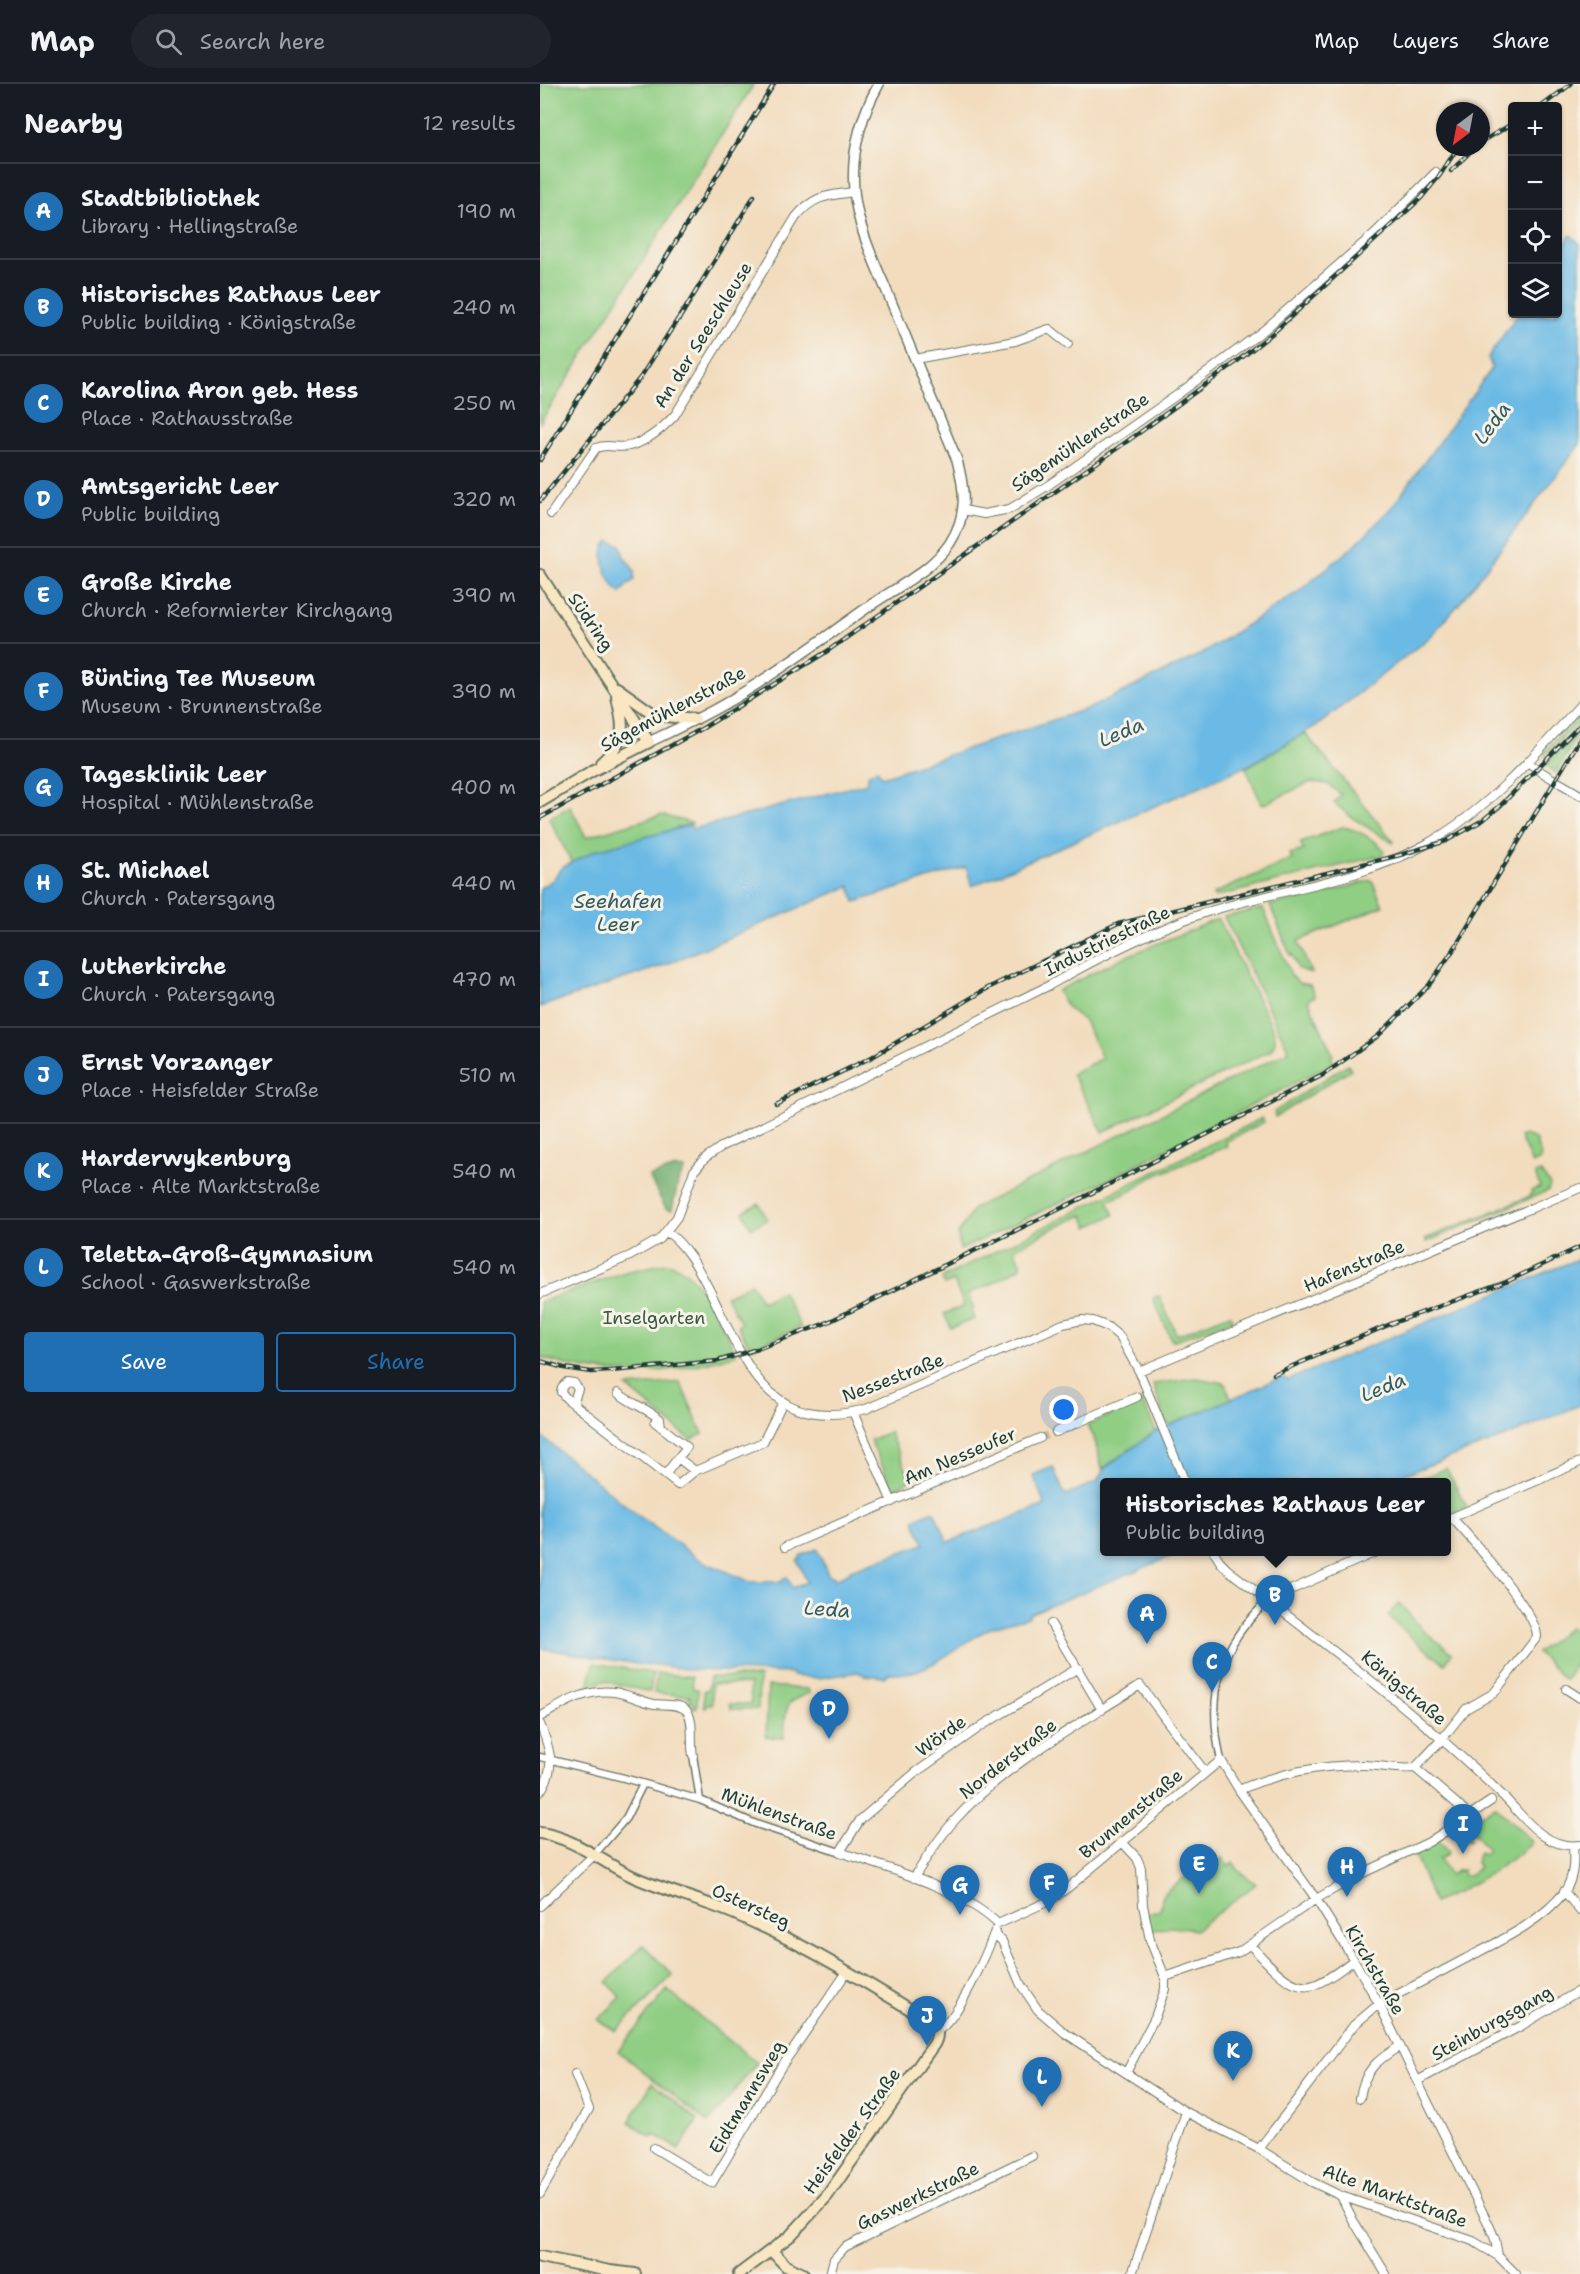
<!DOCTYPE html>
<meta charset="utf-8">
<style>
:root{--surface:#171b24;--page:#20242c;--text:#f1f3f6;--muted:#9ea1a6;--line:#363941;--accent:#1f6fb2}
body{margin:0;font-family:"Shantell Sans",sans-serif;background:var(--page);color:var(--text)}
.controls{position:absolute;right:18px;top:18px;display:grid;overflow:hidden;border-radius:6px;box-shadow:0 2px 4px #0004}
.controls button{width:54px;height:54px;display:grid;place-items:center;padding:0;border:0;border-bottom:2px solid var(--line);background:var(--surface);color:var(--text);font:30px sans-serif}
.compass{position:absolute;left:896px;top:18px;width:54px;height:54px;border-radius:50%;background:var(--surface);box-shadow:0 2px 4px #0004;rotate:212deg}
.you{position:absolute;left:524px;top:1326px;width:21px;height:21px;margin:-15px;border:4px solid #fff;border-radius:50%;background:#1a73e8;box-shadow:0 0 0 9px #1a73e833}
.badge{display:grid;place-items:center;width:39px;height:39px;border-radius:50%;background:var(--accent);color:#fff;font-size:20px;font-weight:700}
.pin{position:absolute;translate:-50% -50px;filter:drop-shadow(0 2px 3px #0008)}
.pin::after{content:'';position:absolute;top:32px;width:21px;height:18px;background:inherit;clip-path:polygon(0 0,100% 0,50% 100%)}
.popup{position:absolute;left:560px;top:1394px;width:351px;height:78px;box-sizing:border-box;display:grid;place-content:center;border-radius:6px;background:var(--surface);filter:drop-shadow(0 2px 4px #0005);font-size:20px;white-space:nowrap;color:var(--muted)}
.popup b{font-size:22px;color:var(--text)}
.popup::after{content:'';position:absolute;left:50%;top:100%;margin-left:-12px;border:12px solid transparent;border-top-color:var(--surface)}
.list{margin:0;padding:0;list-style:none}
h2{display:flex;justify-content:space-between;align-items:center;height:78px;margin:0;padding:0 24px;font-size:26px}
h2 small{font-size:20px;font-weight:400;color:var(--muted)}
.list li{display:grid;grid-template-columns:39px 1fr auto;gap:18px;align-items:center;box-sizing:border-box;height:96px;padding:0 24px;border-top:2px solid var(--line)}
.list b{display:block;font-size:22px;white-space:nowrap}
.list p{margin:0;font-size:20px;white-space:nowrap;color:var(--muted)}
.list em{font-size:20px;font-style:normal;color:var(--muted)}
.actions{display:flex;gap:12px;padding:18px 24px}
.actions a{flex:1;padding:14px 0;border:2px solid var(--accent);border-radius:6px;text-align:center;font-size:21px;color:var(--accent)}
.actions .main{background:var(--accent);color:#fff}
.icon{flex:none;width:33px;height:33px;fill:none;stroke:currentColor;stroke-width:2;stroke-linecap:round;stroke-linejoin:round}
.map{position:relative;flex:none;width:1040px;height:2190px;overflow:hidden}
header{display:flex;align-items:center;gap:36px;box-sizing:border-box;height:84px;padding:0 30px;background:var(--surface);border-bottom:2px solid var(--line)}
header strong{font-size:28px}
nav{display:flex;gap:33px;margin-inline-start:auto;font-size:21px}
.search{width:420px;height:54px;background:var(--page);display:flex;align-items:center;gap:15px;box-sizing:border-box;padding:0 21px;border-radius:33px;color:var(--muted);font-size:22px}
main{display:flex}
aside{flex:1;background:var(--surface)}
.map>svg:first-child{display:block}
.green{fill:#90ce84;stroke:#58865c;stroke-width:1.5;fill-rule:evenodd}
.forest{fill:#74b172;stroke:#4a7753;stroke-width:1.5}
.water{fill:#6abae5;stroke:#447c8c;stroke-width:1.5}
.lines{fill:none;stroke-linecap:round;stroke-linejoin:round}
.minor-tunnel{stroke:#c8bca2;stroke-width:8;stroke-dasharray:8 4;stroke-linecap:butt}
.pedestrian-casing{stroke:#697564;stroke-width:9}
.minor-casing{stroke:#697564;stroke-width:10}
.tertiary-casing{stroke:#697564;stroke-width:12}
.secondary-casing{stroke:#697564;stroke-width:14}
.pedestrian{stroke:#fff;stroke-width:6}
.minor{stroke:#fff;stroke-width:8}
.tertiary{stroke:#fff;stroke-width:9}
.secondary{stroke:#f9e7c3;stroke-width:10}
.rail-casing{stroke:#1f3d34;stroke-width:4.5}
.rail{stroke:#f7f3e8;stroke-width:2;stroke-dasharray:7;stroke-linecap:butt}
.labels{text-anchor:middle;dominant-baseline:central;stroke-width:6;stroke-linejoin:round;paint-order:stroke}
.street-label{font-size:18px;fill:#1f3d34;stroke:#f7f3e8}
.park-label{font-size:18px;fill:#365a44;stroke:#f7f3e8}
.water-label{font-size:20px;font-style:italic;fill:#325c60;stroke:#f7f3e8}
</style>
<header>
<strong>Map</strong>
<div class="search"><svg class="icon" aria-label="search" viewBox="0 0 24 24"><circle cx="10" cy="10" r="6"/><path d="M15 15l6 6"/></svg>Search here</div>
<nav><a>Map</a><a>Layers</a><a>Share</a></nav>
</header>
<main>
<aside>
<h2>Nearby<small>12 results</small></h2>
<ul class="list">
<li><span class="badge">A</span><div><b>Stadtbibliothek</b><p>Library · Hellingstraße</p></div><em>190 m</em></li>
<li><span class="badge">B</span><div><b>Historisches Rathaus Leer</b><p>Public building · Königstraße</p></div><em>240 m</em></li>
<li><span class="badge">C</span><div><b>Karolina Aron geb. Hess</b><p>Place · Rathausstraße</p></div><em>250 m</em></li>
<li><span class="badge">D</span><div><b>Amtsgericht Leer</b><p>Public building</p></div><em>320 m</em></li>
<li><span class="badge">E</span><div><b>Große Kirche</b><p>Church · Reformierter Kirchgang</p></div><em>390 m</em></li>
<li><span class="badge">F</span><div><b>Bünting Tee Museum</b><p>Museum · Brunnenstraße</p></div><em>390 m</em></li>
<li><span class="badge">G</span><div><b>Tagesklinik Leer</b><p>Hospital · Mühlenstraße</p></div><em>400 m</em></li>
<li><span class="badge">H</span><div><b>St. Michael</b><p>Church · Patersgang</p></div><em>440 m</em></li>
<li><span class="badge">I</span><div><b>Lutherkirche</b><p>Church · Patersgang</p></div><em>470 m</em></li>
<li><span class="badge">J</span><div><b>Ernst Vorzanger</b><p>Place · Heisfelder Straße</p></div><em>510 m</em></li>
<li><span class="badge">K</span><div><b>Harderwykenburg</b><p>Place · Alte Marktstraße</p></div><em>540 m</em></li>
<li><span class="badge">L</span><div><b>Teletta-Groß-Gymnasium</b><p>School · Gaswerkstraße</p></div><em>540 m</em></li>
</ul>
<div class="actions"><a class="main">Save</a><a>Share</a></div>
</aside>
<div class="map">
<svg width="1040" height="2190" viewBox="0 0 1040 2190">
<rect width="100%" height="100%" fill="#f7f3e8"/>
<filter id="ink" filterUnits="userSpaceOnUse"><feTurbulence type="fractalNoise" baseFrequency=".0167" numOctaves="2"/><feDisplacementMap in="SourceGraphic" scale="12" xChannelSelector="R" yChannelSelector="G"/><feConvolveMatrix kernelMatrix="1 2 1 2 8 2 1 2 1" color-interpolation-filters="sRGB"/></filter>
<filter id="wash" filterUnits="userSpaceOnUse"><feTurbulence type="fractalNoise" baseFrequency=".008" numOctaves="4" result="noise"/><feDisplacementMap in="SourceGraphic" scale="24" xChannelSelector="R" yChannelSelector="G"/><feGaussianBlur stdDeviation="1.35" result="paint"/><feColorMatrix in="noise" values="0 0 0 0 0 0 0 0 0 0 0 0 0 0 0 0 0 1.4 0 .05"/><feComposite in="paint" operator="in"/></filter>
<g filter="url(#wash)">
<rect width="100%" height="100%" fill="#f2dcbd"/>
<!-- green -->
<path class="green" d="M0 0H214L0 339Z
M1040 629V637L1004 672 1005 667Z
M1040 647 1016 689 1006 681Z
M765 649 854 758 853 759 811 733 794 719 801 711 788 700 771 698 722 721 706 684Z
M30 722 46 753 121 731 152 739 98 757 56 766 32 779 9 734Z
M802 743C815 744 836 756 844 766L843 771 674 813 673 810 752 775 750 770 764 766 760 759Z
M832 796 843 822 758 857 771 889 758 885 752 870 750 871 730 821 783 810Z
M723 824 751 891 759 899 770 901 775 912 768 916 793 971 791 972 794 979 569 1095 420 1166 418 1150 434 1124 749 967 685 835 684 833Z
M678 835 734 947C736 956 736 961 729 967L563 1048 532 990 562 974 544 937 529 925 517 907 582 874Z
M808 980 811 985 735 1033 734 1028Z
M722 1034 724 1038 685 1058 687 1062 612 1093 591 1107 568 1117 574 1131 548 1143 543 1131 514 1144 474 1165 481 1181 479 1184 452 1200 428 1210 434 1225 431 1227 434 1235 411 1244 404 1230 424 1222 414 1197 404 1201 402 1194Z
M984 1051 995 1055 1001 1072 999 1077 992 1080 980 1053Z
M1001 1088 1010 1101 1008 1107 886 1158 885 1155 988 1113 992 1109 991 1107 1000 1103 995 1090Z
M219 1119 227 1135 211 1144 203 1128Z
M126 1179C157 1181 184 1245 196 1270 132 1291 64 1296 0 1273V1218L85 1188Z
M211 1199 222 1218 242 1207 261 1243 210 1264 198 1242 201 1239 186 1212Z
M619 1212 637 1251 690 1230 693 1236 632 1257 613 1214Z
M656 1294 685 1299 691 1315 628 1342 613 1300Z
M140 1298 163 1350 151 1356 87 1303Z
M602 1317 616 1347 562 1385 554 1353 547 1341Z
M349 1348 371 1396 353 1405 330 1356Z
M906 1384 927 1423 906 1432V1398H874Z
M859 1519 885 1548 912 1569 905 1580 881 1562 848 1532Z
M1030 1543 1040 1552V1573L1025 1596 997 1568Z
M54 1579 113 1589 110 1608 64 1597 48 1601Z
M117 1589 152 1593 153 1605H158L157 1624 153 1623 154 1619 150 1618V1612L114 1609Z
M170 1593H219L218 1625H191L189 1620H211L210 1600H172V1620H167L166 1623H164V1606H168Z
M228 1602 268 1605 270 1609C241 1618 246 1627 244 1654L226 1653Z
M956 1723 990 1756 991 1760C962 1784 928 1804 894 1819L874 1769 919 1740ZM910 1747 921 1757H928L930 1756 928 1752 933 1748 948 1766 943 1771 940 1768 938 1769 936 1779 939 1783 929 1791H923V1786L917 1787 910 1791 899 1775 907 1771 908 1768 897 1756Z
M682 1774 688 1782 693 1778 699 1787 716 1800 655 1846 631 1843 610 1847 606 1829 620 1826 623 1810 668 1775 675 1781Z
M103 1861 133 1891 76 1947 58 1936 81 1913 67 1898Z
M127 1906 217 1979 168 2039 78 1967Z
M112 1999 158 2036 139 2065 114 2050 112 2053 89 2038Z"/>
<!-- forest -->
<path class="forest" d="M136 1084 145 1085 138 1098 132 1126 126 1125 109 1093Z"/>
<!-- water -->
<path class="water" d="M1031 151 1040 160V360L919 520 890 553 781 639 711 680 432 802 426 783 315 818 310 802 125 881 0 923V804L13 796 21 784 56 766 151 741 153 745 327 699 328 691 337 685 342 693 552 623 663 569 758 508 816 460 850 426 952 284 948 273 978 230H1017L1018 170Z
M69 457 81 461C81 462 83 471 84 472 89 481 96 483 94 496L87 501 81 509C69 503 55 468 69 457Z
M1040 1174V1321L970 1351 844 1398H564V1468H642L489 1530V1533C477 1536 465 1539 453 1543 421 1557 387 1596 349 1589L344 1593 324 1591 318 1588 280 1594 253 1592 252 1589 153 1586 109 1580 108 1582 0 1564V1351L100 1433 162 1477 211 1498H242L243 1494 247 1493 253 1504 267 1498 257 1476 261 1474 260 1472 277 1465 289 1492H293L295 1495 310 1488V1486L384 1460 374 1435 394 1427 408 1458 505 1421 493 1391 513 1383 525 1411 557 1398 564 1385 616 1347 742 1293 748 1296Z"/>
</g>
<g filter="url(#ink)">
<g class="lines">
<!-- minor-tunnel -->
<path class="minor-tunnel" d="M500 1354 516 1348"/>
<defs>
<path id="pedestrian" d="M153 1671 160 1716
M0 1673 84 1694 160 1716 216 1740 300 1768
M681 1676C671 1633 672 1589 698 1551 706 1538 718 1527 728 1516
M53 1772 86 1734 103 1700"/>
<path id="minor" d="M375 275 475 257 509 245 528 260
M423 426 444 430 470 425 510 400 637 311 724 246 835 149 896 88
M11 430 56 364C68 359 77 365 89 362 107 358 123 344 135 331L256 133C274 111 287 112 314 108
M988 678C1003 691 1023 700 1040 711
M127 1148C147 1162 159 1186 170 1207 205 1279 228 1350 326 1325L523 1240 542 1236 553 1237 568 1243 580 1253 599 1287 645 1398
M0 1210 90 1172 120 1155 137 1133 154 1087 165 1074 181 1063 510 901C561 872 612 846 667 828 740 805 817 798 885 761 946 727 994 673 1040 621
M599 1287 1040 1104
M78 1309C92 1320 106 1324 120 1335L121 1343
M33 1319 38 1305 34 1299 27 1298 22 1303 21 1308 26 1314 138 1401 155 1387 223 1358 243 1318
M313 1328 352 1418
M115 1338 147 1363 138 1374
M516 1348 597 1313
M125 1391 138 1374 155 1387
M906 1436 1040 1378
M245 1463 500 1354
M674 1468 681 1479 688 1486C782 1558 878 1629 963 1712 985 1734 1005 1766 1040 1761
M728 1516 836 1468
M511 1540 562 1626
M1026 1605 1040 1614
M0 1633C22 1620 47 1604 74 1608 88 1610 100 1617 114 1620 124 1621 138 1619 146 1626 155 1635 150 1659 153 1671
M0 1640C10 1665 17 1684 0 1708
M875 1684 916 1719 929 1732
M699 1706C737 1689 782 1681 823 1681 840 1681 858 1686 875 1684L902 1655 926 1625 954 1609 997 1553C998 1530 930 1453 912 1434
M582 1758 597 1774 601 1784 603 1821 610 1856 625 1893V1905L615 1933 586 1989
M374 1794C386 1774 398 1755 414 1737 465 1680 537 1642 600 1601L665 1688
M1024 1807 1040 1827
M0 1822 53 1772
M458 1840 511 1816 530 1802 681 1676 699 1706 776 1815 814 1876 839 1920 949 2141 955 2155 958 2172
M458 1840C420 1804 349 1785 300 1768L320 1736 375 1689 443 1641 538 1584
M454 1850 462 1857 481 1901 498 1926 525 1949 586 1989 646 2028 719 2065 772 2098 801 2112 933 2157 958 2172 976 2190
M710 1861C725 1875 750 1910 774 1901 789 1896 802 1884 814 1876
M625 1893 699 1868 776 1815 821 1790 889 1758 951 1717
M397 1947C418 1936 446 1871 455 1847
M877 1997 981 1942 1040 1906
M820 2014C824 1986 837 1976 860 1962
M114 2064 172 2099 241 1983 307 1888
M719 2065 814 1941 839 1920C868 1905 897 1890 925 1875 958 1858 1003 1837 1025 1807 1034 1793 1034 1778 1033 1762
M0 2110 49 2025 35 1990
M801 2112 813 2136 846 2190
M290 2190 294 2175 305 2163 492 2072
M592 2190 646 2028"/>
<path id="tertiary" d="M109 658C136 645 165 632 191 616 239 588 285 553 331 521 357 503 392 486 410 459 428 431 425 406 417 376 394 321 371 266 348 210 334 177 317 142 314 106 311 69 321 32 339 0"/>
<path id="secondary" d="M0 491 109 658 52 687 0 718
M77 604 115 631 155 635
M61 679C87 655 84 645 77 613
M0 1749C36 1754 62 1779 94 1793 126 1807 161 1816 193 1829 261 1858 326 1898 389 1937 398 1943 399 1951 394 1960L287 2112 250 2152 199 2190
M232 2167 246 2182 263 2190
M0 2173 70 2187 95 2190"/>
</defs>
<!-- pedestrian casing -->
<use href="#pedestrian" class="pedestrian-casing"/>
<!-- minor casing -->
<use href="#minor" class="minor-casing"/>
<!-- tertiary casing -->
<use href="#tertiary" class="tertiary-casing"/>
<!-- secondary casing -->
<use href="#secondary" class="secondary-casing"/>
<!-- pedestrian -->
<use href="#pedestrian" class="pedestrian"/>
<!-- minor -->
<use href="#minor" class="minor"/>
<!-- tertiary -->
<use href="#tertiary" class="tertiary"/>
<!-- secondary -->
<use href="#secondary" class="secondary"/>
<defs>
<path id="rail" d="M1002 22 1031 0
M941 58 972 40
M911 87 935 63
M139 235 214 112
M0 376 234 0
M0 417 100 294 143 227
M0 734 163 644 286 568 599 349 695 279 734 248 881 114 900 91 918 63
M236 1020 332 973 448 904 578 840 860 771 906 757 943 736 960 722 1040 641
M0 1277 24 1284 51 1288 71 1287 178 1277 217 1265 286 1239 536 1117 783 991 838 952 889 901 916 862 1040 655
M734 1290 853 1239 966 1198 1040 1163"/>
</defs>
<!-- rail casing -->
<use href="#rail" class="rail-casing"/>
<!-- rail -->
<use href="#rail" class="rail"/>
</g>
</g>
<g class="labels">
<!-- street labels -->
<g class="street-label">
<text transform="translate(163 251) rotate(-58)">An der Seeschleuse</text>
<text transform="translate(540 358) rotate(-34)">Sägemühlenstraße</text>
<text transform="translate(51 538) rotate(56)">Südring</text>
<text transform="translate(133 625) rotate(-28)">Sägemühlenstraße</text>
<text transform="translate(567 857) rotate(-26)">Industriestraße</text>
<text transform="translate(814 1182) rotate(-23)">Hafenstraße</text>
<text transform="translate(353 1294) rotate(-21)">Nessestraße</text>
<text transform="translate(420 1372) rotate(-23)">Am Nesseufer</text>
<text transform="translate(864 1604) rotate(40)">Königstraße</text>
<text transform="translate(401 1652) rotate(-36)">Wörde</text>
<text transform="translate(468 1675) rotate(-38)">Norderstraße</text>
<text transform="translate(239 1730) rotate(20)">Mühlenstraße</text>
<text transform="translate(591 1730) rotate(-40)">Brunnenstraße</text>
<text transform="translate(211 1822) rotate(24)">Ostersteg</text>
<text transform="translate(835 1886) rotate(60)">Kirchstraße</text>
<text transform="translate(952 1939) rotate(-29)">Steinburgsgang</text>
<text transform="translate(207 2013) rotate(-59)">Eidtmannsweg</text>
<text transform="translate(312 2047) rotate(-54)">Heisfelder Straße</text>
<text transform="translate(378 2112) rotate(-26)">Gaswerkstraße</text>
<text transform="translate(855 2112) rotate(20)">Alte Marktstraße</text>
</g>
<!-- park labels -->
<g class="park-label">
<text x="114" y="1234">Inselgarten</text>
</g>
<!-- water labels -->
<g class="water-label">
<text transform="translate(952 339) rotate(-53)">Leda</text>
<text transform="translate(581 648) rotate(-23)">Leda</text>
<text x="78" y="817">Seehafen<tspan x="78" dy="23">Leer</tspan></text>
<text transform="translate(843 1303) rotate(-22)">Leda</text>
<text transform="translate(287 1525) rotate(4)">Leda</text>
</g>
</g>
</svg>
<div class="controls">
<button>+</button>
<button>−</button>
<button><svg class="icon" aria-label="locate" viewBox="0 0 24 24"><circle cx="12" cy="12" r="6"/><path d="M12 2v4M12 18v4M2 12h4M18 12h4"/></svg></button>
<button><svg class="icon" aria-label="layers" viewBox="0 0 24 24"><path d="M12 4l9 5-9 5-9-5zM3 14l9 5 9-5"/></svg></button>
</div>
<svg class="compass" viewBox="-18 -18 36 36"><path d="M0-13l5 13h-10z" fill="#e53935"/><path d="M0 13l5-13h-10z" fill="#9ea1a6"/></svg>
<div class="you"></div>
<div class="pin badge" style="left:607px;top:1560px">A</div>
<div class="pin badge" style="left:735px;top:1541px">B</div>
<div class="popup"><b>Historisches Rathaus Leer</b>Public building</div>
<div class="pin badge" style="left:672px;top:1608px">C</div>
<div class="pin badge" style="left:289px;top:1655px">D</div>
<div class="pin badge" style="left:659px;top:1810px">E</div>
<div class="pin badge" style="left:509px;top:1829px">F</div>
<div class="pin badge" style="left:420px;top:1831px">G</div>
<div class="pin badge" style="left:807px;top:1813px">H</div>
<div class="pin badge" style="left:923px;top:1770px">I</div>
<div class="pin badge" style="left:387px;top:1962px">J</div>
<div class="pin badge" style="left:693px;top:1997px">K</div>
<div class="pin badge" style="left:502px;top:2023px">L</div>
</div>
</main>
